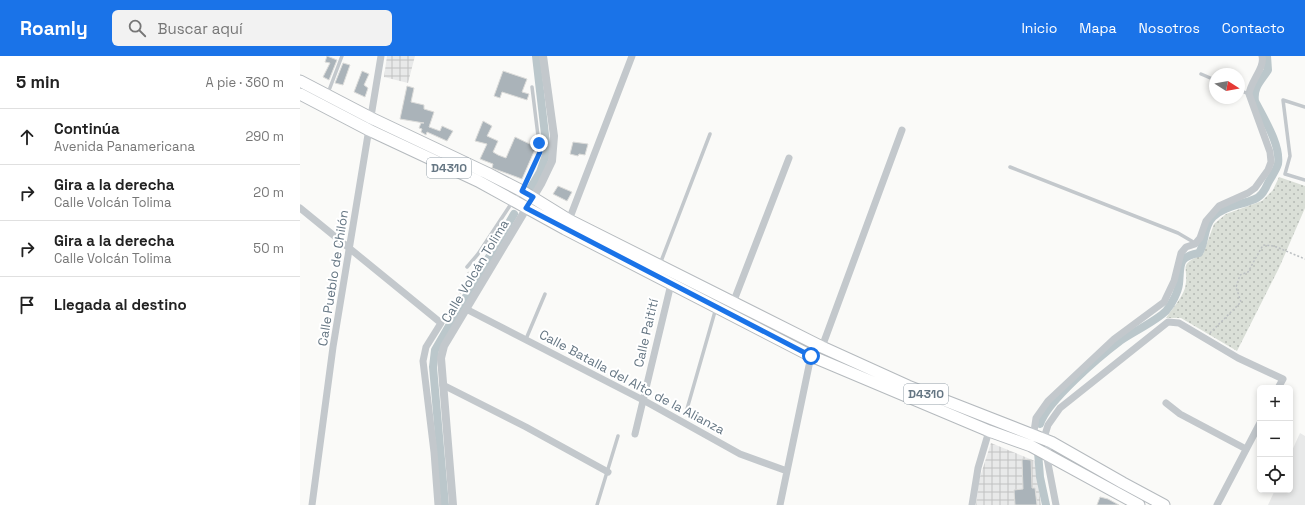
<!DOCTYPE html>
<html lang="es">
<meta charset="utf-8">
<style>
:root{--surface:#fff;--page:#f2f2f2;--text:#222;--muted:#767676;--line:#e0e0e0;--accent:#1a73e8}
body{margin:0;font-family:"Space Grotesk",sans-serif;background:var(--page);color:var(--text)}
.controls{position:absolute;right:12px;bottom:12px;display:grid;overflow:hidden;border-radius:6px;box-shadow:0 2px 6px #0003}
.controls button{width:36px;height:36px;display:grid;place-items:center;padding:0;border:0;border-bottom:1px solid var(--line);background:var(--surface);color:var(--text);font:20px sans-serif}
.compass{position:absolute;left:909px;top:12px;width:36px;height:36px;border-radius:50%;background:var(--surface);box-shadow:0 2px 6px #0003;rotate:101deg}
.stop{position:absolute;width:12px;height:12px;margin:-9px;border:3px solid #1a73e8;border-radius:50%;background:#fff}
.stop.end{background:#1a73e8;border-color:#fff;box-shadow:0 1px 4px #0008}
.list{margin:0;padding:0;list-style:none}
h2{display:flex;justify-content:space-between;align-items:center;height:52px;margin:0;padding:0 16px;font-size:17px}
h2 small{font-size:13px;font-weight:400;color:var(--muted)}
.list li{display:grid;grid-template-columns:26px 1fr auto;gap:12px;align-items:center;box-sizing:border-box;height:56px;padding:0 16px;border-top:1px solid var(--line)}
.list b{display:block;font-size:15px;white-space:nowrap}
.list p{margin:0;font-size:13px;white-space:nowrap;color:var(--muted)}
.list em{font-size:13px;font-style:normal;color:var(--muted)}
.icon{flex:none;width:22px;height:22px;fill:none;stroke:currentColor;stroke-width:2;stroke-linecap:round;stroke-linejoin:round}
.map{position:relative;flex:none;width:1005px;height:449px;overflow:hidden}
header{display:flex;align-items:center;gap:24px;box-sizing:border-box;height:56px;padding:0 20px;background:var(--accent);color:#fff}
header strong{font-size:19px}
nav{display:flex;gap:22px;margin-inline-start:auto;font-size:14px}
.search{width:280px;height:36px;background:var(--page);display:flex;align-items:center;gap:10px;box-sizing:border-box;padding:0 14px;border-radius:6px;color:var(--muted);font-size:15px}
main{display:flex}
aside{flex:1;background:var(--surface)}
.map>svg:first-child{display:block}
.built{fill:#e8e9e9}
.industrial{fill:url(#industrial-grid)}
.grass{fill:url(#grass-dots)}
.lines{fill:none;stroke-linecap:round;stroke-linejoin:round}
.canal{stroke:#bbc7cb;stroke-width:8}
.building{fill:#aab3b9;stroke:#dcdcda}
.primary-casing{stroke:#b5babe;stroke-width:13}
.path{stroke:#bbbfc2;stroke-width:1.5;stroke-dasharray:2 2;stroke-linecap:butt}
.service{stroke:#c3c8cc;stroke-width:3.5}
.minor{stroke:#c3c8cc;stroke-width:7}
.tertiary{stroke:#c3c8cc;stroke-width:8}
.primary{stroke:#fff;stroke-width:11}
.route{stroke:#1a73e8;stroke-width:5}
.labels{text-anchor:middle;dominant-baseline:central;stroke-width:4;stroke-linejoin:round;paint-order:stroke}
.shield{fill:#fff;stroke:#939fa8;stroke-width:1}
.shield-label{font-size:12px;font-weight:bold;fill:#657683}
.street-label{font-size:13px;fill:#657683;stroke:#fff}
</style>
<header>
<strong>Roamly</strong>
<div class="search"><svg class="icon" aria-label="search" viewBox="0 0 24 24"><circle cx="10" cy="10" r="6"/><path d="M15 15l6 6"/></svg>Buscar aquí</div>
<nav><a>Inicio</a><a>Mapa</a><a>Nosotros</a><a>Contacto</a></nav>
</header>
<main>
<aside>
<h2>5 min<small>A pie · 360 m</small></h2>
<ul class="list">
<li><svg class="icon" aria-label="ahead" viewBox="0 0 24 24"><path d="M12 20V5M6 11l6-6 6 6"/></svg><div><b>Continúa</b><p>Avenida Panamericana</p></div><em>290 m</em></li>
<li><svg class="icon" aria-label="right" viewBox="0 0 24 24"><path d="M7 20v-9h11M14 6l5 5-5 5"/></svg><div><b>Gira a la derecha</b><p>Calle Volcán Tolima</p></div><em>20 m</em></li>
<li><svg class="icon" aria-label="right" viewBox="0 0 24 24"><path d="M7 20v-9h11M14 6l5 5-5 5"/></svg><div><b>Gira a la derecha</b><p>Calle Volcán Tolima</p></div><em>50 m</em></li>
<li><svg class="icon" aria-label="arrive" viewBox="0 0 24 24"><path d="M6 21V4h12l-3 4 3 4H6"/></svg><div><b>Llegada al destino</b></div></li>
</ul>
</aside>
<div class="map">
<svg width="1005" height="449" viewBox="0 0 1005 449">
<defs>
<pattern id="industrial-grid" width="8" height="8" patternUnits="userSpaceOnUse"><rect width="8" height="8" fill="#e8e9e9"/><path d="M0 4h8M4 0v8" fill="none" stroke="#c0c1c2"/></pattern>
<pattern id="grass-dots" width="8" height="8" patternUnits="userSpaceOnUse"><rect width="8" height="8" fill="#dadfd7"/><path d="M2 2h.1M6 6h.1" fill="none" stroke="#b4b9b4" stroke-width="1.8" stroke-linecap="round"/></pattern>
</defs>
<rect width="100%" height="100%" fill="#fafaf8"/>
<!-- built -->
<path class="built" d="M1000 377 1005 380V449H968L975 434H990V399Z"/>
<!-- industrial -->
<path class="industrial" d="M87 0H115L108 27 84 21Z
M691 387 735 405 741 449H676L679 424Z"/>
<!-- grass -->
<path class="grass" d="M979 121 1005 130V152L979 212 937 295 881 262H866C872 253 882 242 885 232 890 210 876 210 903 198L914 168 926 158 962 145 973 134Z"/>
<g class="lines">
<!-- canal -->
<path class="canal" d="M230 133 240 116 247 96 236 0
M740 368C747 345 800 300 820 285 833 276 856 265 866 255 872 248 878 236 879 228 881 209 877 201 899 197 906 186 903 171 913 161 924 150 941 149 955 143 962 140 965 134 968 127 971 121 976 115 978 108 981 89 963 61 955 45 953 31 961 25 968 14L967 0
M738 396 740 421 746 449
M145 449 133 311 135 294 214 158"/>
</g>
<!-- building -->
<path class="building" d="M27 0 37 4 29 24 23 21 30 7 25 6Z
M43 7 50 9 43 29 35 27Z
M62 15 69 18 64 29 68 32 65 41 54 36Z
M203 15 227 23 222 36 229 38 227 44 202 36 200 42 194 40Z
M107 30 114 32 111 46 124 49V53L134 56 129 71 140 75 142 70 153 75 147 85 127 76 126 79 121 76 122 73 119 72 121 67H124L100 63Z
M183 65 192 70 187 80 198 85 193 96 198 99 206 102 215 81 236 91 222 123 192 112 193 108 180 103 187 88 175 85Z
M273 86 288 88 285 99 279 98 278 100 270 98Z
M258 130 272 136 267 145 253 138Z
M722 403 731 404 732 432H735L737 449H715L714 434 723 433Z
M800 441 808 443 819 449H797Z"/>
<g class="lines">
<defs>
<path id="primary" d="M0 25 71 62 187 117 222 135 269 164 522 291 608 330 751 386 823 427 864 449
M0 38 69 74 178 125 265 173 511 300 689 375 731 390 839 449"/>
</defs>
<!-- primary casing -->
<use href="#primary" class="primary-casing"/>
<!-- path -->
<path class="path" d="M145 261 170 221 168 216
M910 277 941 246 936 231 940 219 948 216 963 189 974 190 1005 203"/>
<!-- service -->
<path class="service" d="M901 18 915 24
M939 34 949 38
M28 37 42 0
M1005 51 983 44 990 100 985 118 1005 124
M710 111 878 177 895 187
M360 208 410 78
M167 211 178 198 213 145 222 135 240 96 232 31
M226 283 245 238
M387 353 416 252
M297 449 318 380"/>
<!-- minor -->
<path class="minor" d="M0 152 141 267 126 291 123 305 134 396 138 449
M269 164 332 0
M433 247 489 102
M168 254 343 344 440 398 487 415
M522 291 602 74
M143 329 226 371 308 416
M866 347 880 358 946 393
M335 378 371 228
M733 382 736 362 748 345 814 283 864 246 874 225 881 197 886 191 895 188 900 182 906 165 919 150 948 137 955 132 968 114 971 106 970 96 949 38C951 24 965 12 962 0
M744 382 748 369 760 352 868 266 879 267 938 302 983 323 978 332
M751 386 746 397 756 449
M12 449 33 291 81 0
M480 449 511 300
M672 449 678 412 689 375
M917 449 960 367"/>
<!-- tertiary -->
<path class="tertiary" d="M153 449 141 302 144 290 241 128 252 105 254 80 243 0"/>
<!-- primary -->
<use href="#primary" class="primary"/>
</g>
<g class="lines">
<!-- route -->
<path class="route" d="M239 87 240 96 222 135 233 141 226 152 511 300"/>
</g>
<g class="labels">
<!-- shield labels -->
<g class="shield">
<rect x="127" y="102" width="44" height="20" rx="3"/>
<rect x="604" y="328" width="44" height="20" rx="3"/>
</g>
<g class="shield-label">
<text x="149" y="112">D4310</text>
<text x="626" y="338">D4310</text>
</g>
<!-- street labels -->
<g class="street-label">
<text transform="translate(175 215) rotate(-59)">Calle Volcán Tolima</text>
<text transform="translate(33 222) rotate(-81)">Calle Pueblo de Chilón</text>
<text transform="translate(346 277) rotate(-77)">Calle Paitití</text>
<text transform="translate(332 326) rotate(28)">Calle Batalla del Alto de la Alianza</text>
</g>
</g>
</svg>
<div class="controls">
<button>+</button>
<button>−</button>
<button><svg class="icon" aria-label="locate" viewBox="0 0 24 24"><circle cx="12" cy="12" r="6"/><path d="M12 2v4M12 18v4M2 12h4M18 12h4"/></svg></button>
</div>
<svg class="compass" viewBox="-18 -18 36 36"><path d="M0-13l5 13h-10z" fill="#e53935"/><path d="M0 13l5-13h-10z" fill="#767676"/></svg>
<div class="stop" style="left:511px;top:300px"></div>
<div class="stop end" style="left:239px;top:87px"></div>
</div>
</main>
